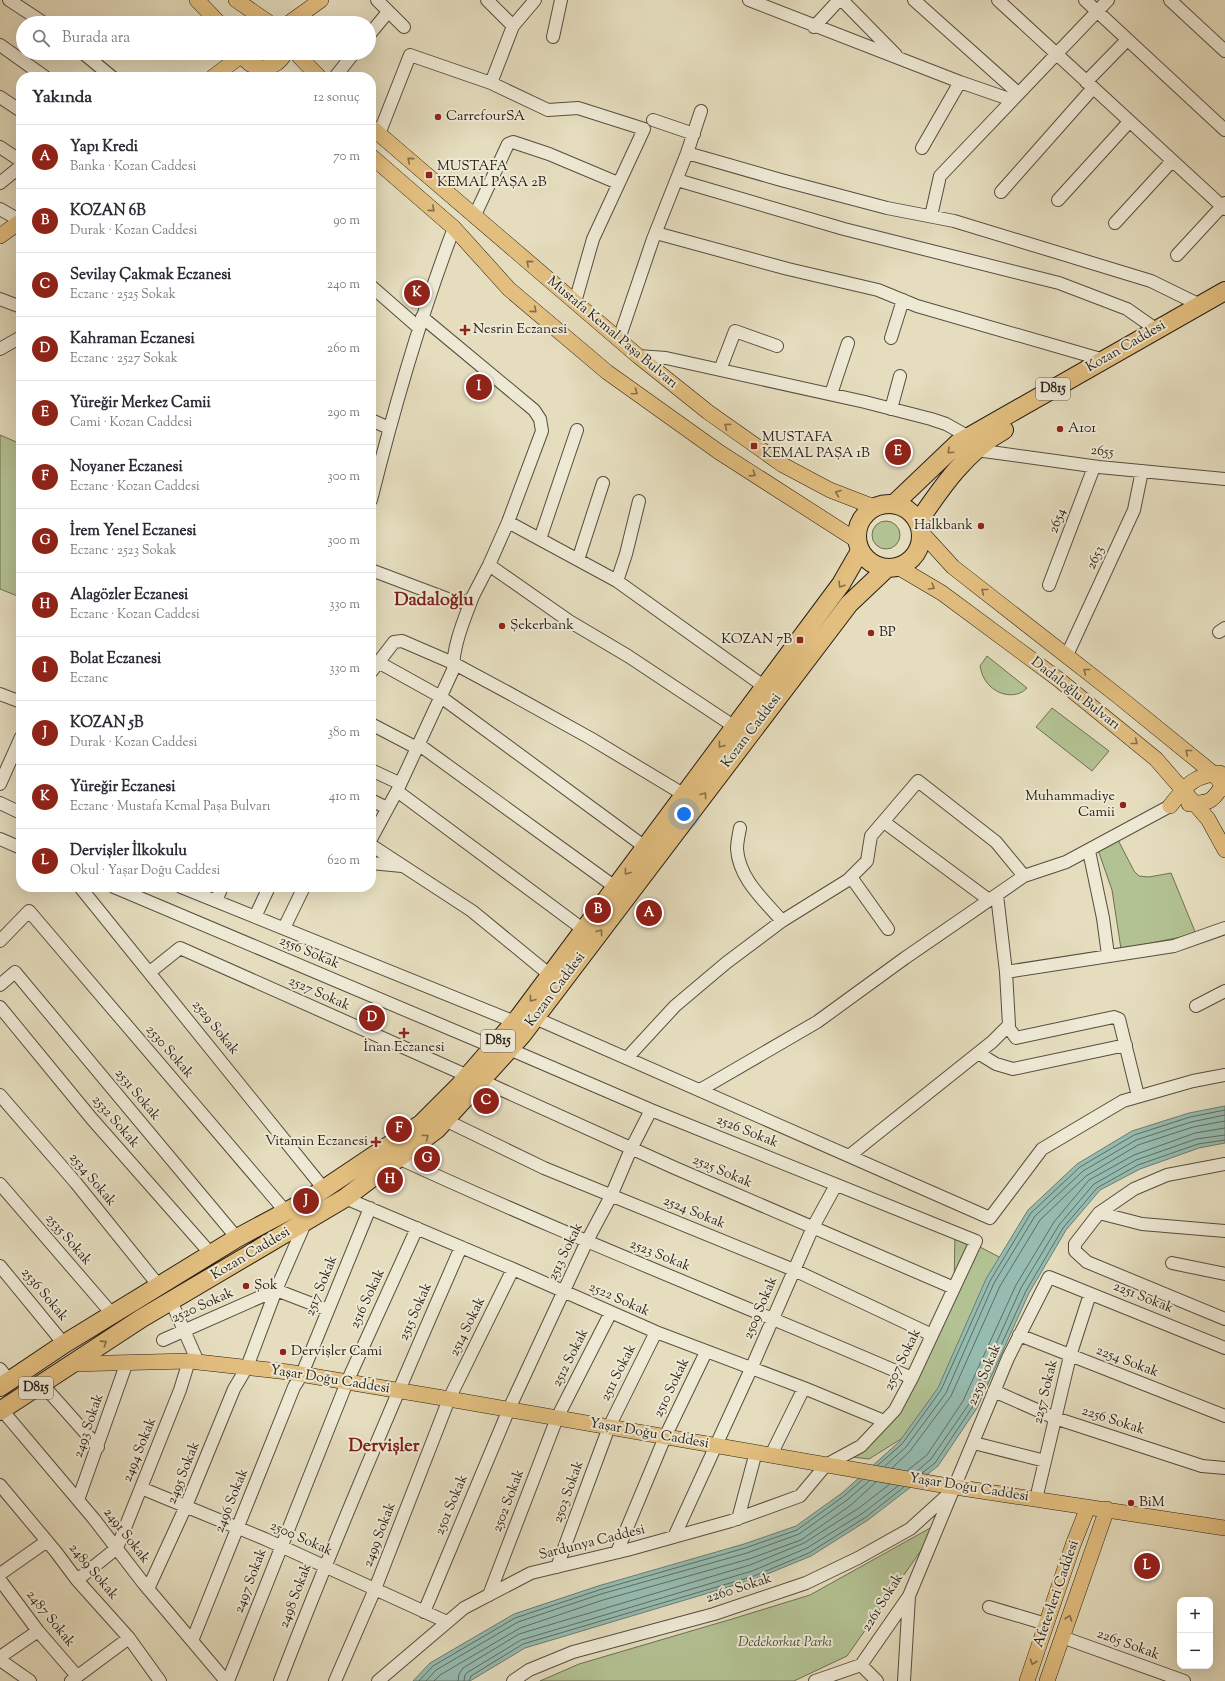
<!DOCTYPE html>
<html lang="tr">
<meta charset="utf-8">
<style>
:root{--surface:#fff;--page:#f2f2f3;--text:#2b2b33;--muted:#7c7c81;--line:#e1e1e2;--accent:#8f2418}
body{margin:0;font-family:"Sorts Mill Goudy",serif;background:var(--page);color:var(--text)}
.controls{position:absolute;right:12px;bottom:12px;display:grid;overflow:hidden;border-radius:8px;box-shadow:0 4px 16px #0002}
.controls button{width:36px;height:36px;display:grid;place-items:center;padding:0;border:0;border-bottom:1px solid var(--line);background:var(--surface);color:var(--text);font:20px sans-serif}
.you{position:absolute;left:684px;top:814px;width:14px;height:14px;margin:-10px;border:3px solid #fff;border-radius:50%;background:#1a73e8;box-shadow:0 0 0 6px #1a73e833}
.badge{display:grid;place-items:center;width:26px;height:26px;border-radius:50%;background:var(--accent);color:#fff;font-size:13px;font-weight:700}
.pin{position:absolute;translate:-50% -50%;border:2px solid #fff;box-shadow:0 1px 4px #0006}
.list{margin:0;padding:0;list-style:none}
h2{display:flex;justify-content:space-between;align-items:center;height:52px;margin:0;padding:0 16px;font-size:17px}
h2 small{font-size:13px;font-weight:400;color:var(--muted)}
.list li{display:grid;grid-template-columns:26px 1fr auto;gap:12px;align-items:center;box-sizing:border-box;height:64px;padding:0 16px;border-top:1px solid var(--line)}
.list b{display:block;font-size:15px;white-space:nowrap}
.list p{margin:0;font-size:13px;white-space:nowrap;color:var(--muted)}
.list em{font-size:13px;font-style:normal;color:var(--muted)}
.icon{flex:none;width:22px;height:22px;fill:none;stroke:currentColor;stroke-width:2;stroke-linecap:round;stroke-linejoin:round}
.map{position:relative;flex:none;width:1225px;height:1681px;overflow:hidden}
.search{position:absolute;background:var(--surface);box-shadow:0 4px 16px #0002;left:16px;top:16px;width:360px;height:44px;display:flex;align-items:center;gap:10px;box-sizing:border-box;padding:0 14px;border-radius:22px;color:var(--muted);font-size:15px}
.panel{position:absolute;background:var(--surface);box-shadow:0 4px 16px #0002;left:16px;top:72px;width:360px;height:820px;border-radius:16px}
.map>svg:first-child{display:block}
.green{fill:#b3c293;stroke:#6d7054}
.water{fill:#96bcb1;stroke:#6a7d73}
.lines{fill:none;stroke-linecap:round;stroke-linejoin:round}
.shore{stroke:#5e6d63;stroke-width:1}
.minor-casing{stroke:#564e3f;stroke-width:14}
.major-casing{stroke:#271e15;stroke-width:16}
.highway-casing{stroke:#271e15;stroke-width:20}
.minor{stroke:#eee9d5;stroke-width:12}
.major{stroke:#e2be7f;stroke-width:15}
.highway{stroke:#e2be7f;stroke-width:18}
.oneway{stroke:#846e4a}
.poi-dot{fill:#8f2418;stroke:#eee9d5;stroke-width:1.5}
.labels{text-anchor:middle;dominant-baseline:central;stroke-width:4;stroke-linejoin:round;paint-order:stroke}
.shield{fill:#eee9d5;stroke:#635b4f;stroke-width:1}
.shield-label{font-size:13px;font-weight:bold;fill:#271e15}
.poi-label{font-size:14px;fill:#271e15;stroke:#eee9d5;text-anchor:start}
.street-label{font-size:14px;fill:#271e15;stroke:#eee9d5}
.park-label{font-size:14px;font-style:italic;fill:#514f3b;stroke:#eee9d5}
.district-label{font-size:18px;font-weight:bold;fill:#7a1f14;stroke:#eee9d5}
</style>
<div class="map">
<svg width="1225" height="1681" viewBox="0 0 1225 1681">
<rect width="100%" height="100%" fill="#e5ddbe"/>
<filter id="stains"><feTurbulence type="fractalNoise" baseFrequency=".005" numOctaves="4"/><feColorMatrix values="0 0 0 0 .2 0 0 0 0 .09 0 0 0 0 .02 0 0 0 .5 -.17"/></filter>
<radialGradient id="worn" r=".72"><stop offset=".6" stop-color="#630" stop-opacity="0"/><stop offset="1" stop-color="#630" stop-opacity=".3"/></radialGradient>
<!-- green -->
<path class="green" d="M0 435 21 444 20 597 0 589Z
M872 535a14 14 0 1 1 28 0a14 14 0 1 1-28 0Z
M987 656 1027 688C1015 701 992 694 984 678 982 675 981 670 980 666Z
M1052 708 1109 751 1092 771 1036 727Z
M1118 840 1134 871 1139 876 1149 877 1171 873 1196 934 1121 949 1112 890 1098 850Z
M955 1234 1007 1261 958 1365 914 1431 869 1459 852 1457 891 1414 954 1288Z
M941 1522 847 1656 794 1681H540L579 1664 732 1619 810 1595Z"/>
<!-- water -->
<path class="water" d="M1225 1106V1143L1199 1148 1140 1169 1100 1190 1066 1230 1029 1293 977 1408 938 1466 868 1520 811 1556 755 1579 525 1648 470 1681H413L430 1663 514 1614 598 1586 744 1544 796 1526 842 1493 899 1442 938 1388 986 1279 1028 1210 1077 1164 1132 1131 1189 1113Z"/>
<g class="lines">
<!-- shore -->
<path class="shore" d="M878 1465 902 1444 941 1390 990 1281 1031 1213 1080 1167 1134 1135 1190 1117 1225 1110
M885 1466 906 1447 946 1393 994 1283 1035 1216 1083 1171 1136 1140 1191 1122 1225 1115
M892 1468 910 1451 951 1396 1000 1286 1040 1220 1086 1176 1138 1145 1193 1127 1225 1121
M908 1470 927 1455 963 1401 1016 1285 1054 1222 1089 1180 1134 1155 1195 1133 1225 1128
M916 1472 931 1459 969 1404 1021 1288 1059 1225 1094 1184 1136 1160 1196 1139 1225 1135
M922 1473 935 1463 973 1406 1026 1291 1063 1228 1097 1188 1138 1165 1198 1144 1225 1140
M419 1681 433 1666 515 1618 599 1590 745 1548 797 1530 844 1496 862 1480
M426 1681 436 1670 518 1622 601 1594 747 1553 799 1534 847 1500 869 1481
M434 1681 440 1675 520 1628 603 1600 749 1559 801 1540 851 1505 876 1482
M458 1681 459 1674 463 1668 519 1634 750 1565 804 1543 859 1508 890 1484
M464 1681 465 1675 468 1672 521 1640 752 1571 807 1548 863 1513 898 1486
M469 1681 471 1676 523 1644 754 1576 809 1553 866 1517 904 1487"/>
<defs>
<path id="minor" d="M9 0 44 23
M377 0 404 27
M487 0 513 26 491 83
M749 0 960 82 1012 100
M842 0 896 55
M914 0 1018 93
M998 0 1225 209
M1085 0 1225 130
M1170 0 1225 51
M513 26 535 0
M814 27 839 0
M369 35 388 12
M553 37 561 0
M0 45 45 77
M83 53 112 77
M335 77 354 53
M1086 82 1127 40
M0 97 21 111
M653 120 694 134
M379 134 410 55 491 83 548 110 578 108 644 129 593 239 575 302
M0 147 21 161
M922 148 960 82
M687 153 781 180 887 208 954 221 1151 281 1200 305
M677 180 844 229 1059 283 1127 309 1157 330
M0 183 21 166
M1001 192 1093 88
M1058 200 1129 122
M0 209 21 221
M475 215 508 144 513 142 549 154 618 183
M931 216 940 176 1108 0
M1115 223 1172 161
M656 233 788 269 878 290 917 306 1104 360
M1177 255 1225 203
M371 286 419 328
M0 299 21 307
M891 338 903 300
M619 339 653 239 687 153 701 111
M0 349 21 337
M638 356 666 358 865 402 931 419 946 424 969 437
M720 370 735 331 777 346
M831 394 848 343
M891 409 900 376
M371 420 389 428
M976 450 1099 467 1225 479
M371 500C394 408 420 317 454 228
M508 522 617 581 765 687
M540 539 577 430
M578 560 603 483
M489 565 569 621 628 656 735 727
M371 570 456 602 469 601 473 596 489 565 508 522 542 431 540 419 534 410 422 317
M617 581 626 554 639 501
M1049 585 1094 467
M1219 632 1225 628
M1067 655 1134 510 1142 471
M378 662 441 697 645 847
M371 672 394 642 402 641 453 663 507 692 590 738 683 794
M0 694 21 702
M371 724 417 748
M418 744 615 887
M371 770 399 783
M0 784 21 737
M397 791 584 930
M371 800 387 808
M0 803 21 813
M884 822 989 900
M740 828C739 834 737 842 737 849 739 879 764 900 782 921
M0 839 21 848
M371 839 397 791 453 670C453 645 464 620 473 596
M371 845 472 911 550 975
M1089 851 1103 918 1108 955
M371 863 402 866
M851 877 888 929
M80 887 324 1189
M114 887 493 1047
M181 887 515 1022
M216 901 222 887
M255 917 269 887
M284 928 304 887
M0 941 29 911 286 1212
M150 972 180 948 468 1076
M1006 972 1174 946 1225 928
M0 985 15 972 237 1238
M1196 1006 1225 991
M0 1007 92 1119 211 1254
M535 1018 990 1218 1042 1149 1123 1101 1193 1081 1225 1075
M1008 1027 1016 1038 1114 1017 1119 1019 1138 1096
M978 1053 996 1064 1013 1069 1126 1045
M627 1058 675 1006 726 963 782 921 848 880 867 861 871 836 918 781 996 842 1024 876
M480 1080 675 1168 954 1288
M700 1090 817 1022 905 958 1024 876 1066 862 1170 806
M0 1095 76 1183 159 1286
M445 1120 544 1168 794 1270 932 1335
M849 1156 992 1042 1009 1025 1006 972 997 895
M398 1158C567 1236 741 1304 912 1378
M1225 1164 1167 1175 1134 1189 1099 1213 1075 1244V1251L1087 1262 1225 1319
M0 1184 113 1315
M345 1198 513 1269 656 1332 804 1388 884 1421
M1099 1213 1142 1224 1225 1231
M1172 1263 1225 1274
M0 1266 64 1344
M171 1301 198 1362
M1019 1335 1225 1416
M163 1340 276 1290 328 1310
M0 1369 10 1381
M42 1384 98 1447
M994 1391 1055 1418 1202 1466 1225 1468
M2 1410 94 1519 144 1584 226 1681
M974 1443 1045 1461
M771 1455 804 1388
M0 1485 56 1552 77 1580 129 1638 160 1681
M141 1488 265 1539 447 1622
M1036 1499 1070 1356 1090 1294
M78 1500 127 1362
M738 1519 756 1452
M674 1537 751 1369 813 1227 836 1185
M617 1552 665 1437 706 1352
M557 1567 609 1427 656 1332
M0 1574 47 1541
M0 1580 38 1631 77 1676
M77 1580 117 1548 180 1390 189 1361
M148 1589 186 1506 234 1389 247 1367 276 1290 306 1221
M489 1595 557 1418 611 1312
M989 1607 1046 1624
M424 1612 509 1409 587 1241 611 1196 631 1149 651 1110
M1062 1637 1184 1681
M192 1641 294 1387 302 1374 370 1208
M0 1657 38 1631
M0 1660 30 1681
M861 1665 877 1681
M71 1681 129 1638
M228 1681 347 1382 417 1228
M280 1681C336 1535 398 1391 461 1247
M335 1681 375 1589 449 1399 513 1269
M378 1681 464 1608 531 1573 627 1550 731 1521 800 1496 826 1465 861 1446 895 1410 912 1378 976 1241 651 1110 509 1049
M513 1681 529 1670 573 1652 714 1614 806 1583 858 1558 910 1529 952 1491
M815 1681 861 1665 909 1596 1008 1358 1049 1277 1225 1348
M904 1681 909 1596"/>
<path id="major" d="M197 0 219 23
M236 0 268 22
M289 23 321 0
M241 53C250 73 276 72 285 53
M296 53 319 77
M213 77 242 55
M371 127 638 356 708 412 783 465 830 490 874 507
M371 156 454 228 509 289 607 372 719 452 856 540
M0 236 21 221
M921 532 953 567 1118 696 1214 774 1225 789
M898 567 942 593 1058 679 1156 759 1208 819 1225 850
M1189 804C1214 802 1210 802 1225 783
M1170 806C1187 785 1192 776 1220 773
M71 1364 189 1361 288 1372 449 1399 942 1485 1225 1528
M1027 1681 1073 1545 1088 1507
M1047 1681 1107 1509"/>
<path id="highway" d="M857 536a32 32 0 1 1 64 0a32 32 0 1 1-64 0Z
M894 504 958 443 1225 291
M918 522C941 488 967 450 1004 430
M0 1387 64 1344 237 1238 306 1201 421 1124 460 1085 519 1017 841 584 860 551
M0 1411 142 1318 345 1198 437 1129 522 1035 849 604 887 568"/>
</defs>
<!-- minor casing -->
<use href="#minor" class="minor-casing"/>
<!-- major casing -->
<use href="#major" class="major-casing"/>
<!-- highway casing -->
<use href="#highway" class="highway-casing"/>
<!-- minor -->
<use href="#minor" class="minor"/>
<!-- major -->
<use href="#major" class="major"/>
<!-- highway -->
<use href="#highway" class="highway"/>
</g>
<!-- one-way arrows -->
<defs><path id="oneway-chevron" d="M-2-3.5L2.5 0L-2 3.5" fill="none" stroke-width="1.6" stroke-linecap="round" stroke-linejoin="round"/></defs>
<g class="oneway">
<use href="#oneway-chevron" transform="translate(410 160) rotate(-140)"/>
<use href="#oneway-chevron" transform="translate(432 209) rotate(41)"/>
<use href="#oneway-chevron" transform="translate(529 263) rotate(-139)"/>
<use href="#oneway-chevron" transform="translate(534 310) rotate(41)"/>
<use href="#oneway-chevron" transform="translate(635 392) rotate(35)"/>
<use href="#oneway-chevron" transform="translate(727 426) rotate(-144)"/>
<use href="#oneway-chevron" transform="translate(950 451) rotate(137)"/>
<use href="#oneway-chevron" transform="translate(753 474) rotate(33)"/>
<use href="#oneway-chevron" transform="translate(838 493) rotate(-159)"/>
<use href="#oneway-chevron" transform="translate(841 585) rotate(123)"/>
<use href="#oneway-chevron" transform="translate(932 587) rotate(31)"/>
<use href="#oneway-chevron" transform="translate(984 591) rotate(-142)"/>
<use href="#oneway-chevron" transform="translate(1086 671) rotate(-142)"/>
<use href="#oneway-chevron" transform="translate(1135 742) rotate(39)"/>
<use href="#oneway-chevron" transform="translate(721 745) rotate(128)"/>
<use href="#oneway-chevron" transform="translate(1188 752) rotate(-141)"/>
<use href="#oneway-chevron" transform="translate(704 795) rotate(-53)"/>
<use href="#oneway-chevron" transform="translate(627 872) rotate(127)"/>
<use href="#oneway-chevron" transform="translate(600 932) rotate(-53)"/>
<use href="#oneway-chevron" transform="translate(532 999) rotate(127)"/>
<use href="#oneway-chevron" transform="translate(426 1137) rotate(-37)"/>
<use href="#oneway-chevron" transform="translate(104 1343) rotate(-33)"/>
<use href="#oneway-chevron" transform="translate(1069 1618) rotate(-71)"/>
<use href="#oneway-chevron" transform="translate(1033 1662) rotate(109)"/>
</g>
<!-- markers -->
<g class="poi-dot">
<circle cx="438" cy="117" r="4"/>
<rect x="425" y="171" width="8" height="8" rx="2"/>
<path d="M463 324h4v4h4v4h-4v4h-4v-4h-4v-4h4z"/>
<circle cx="1060" cy="429" r="4"/>
<rect x="750" y="442" width="8" height="8" rx="2"/>
<circle cx="981" cy="526" r="4"/>
<circle cx="502" cy="626" r="4"/>
<circle cx="871" cy="633" r="4"/>
<rect x="796" y="636" width="8" height="8" rx="2"/>
<circle cx="1123" cy="805" r="4"/>
<path d="M402 1027h4v4h4v4h-4v4h-4v-4h-4v-4h4z"/>
<path d="M374 1136h4v4h4v4h-4v4h-4v-4h-4v-4h4z"/>
<circle cx="246" cy="1286" r="4"/>
<circle cx="283" cy="1352" r="4"/>
<circle cx="1131" cy="1503" r="4"/>
</g>
<g class="labels">
<!-- shield labels -->
<g class="shield">
<rect x="1036" y="378" width="34" height="22" rx="3"/>
<rect x="481" y="1030" width="34" height="22" rx="3"/>
<rect x="19" y="1377" width="34" height="22" rx="3"/>
</g>
<g class="shield-label">
<text x="1053" y="389">D815</text>
<text x="498" y="1041">D815</text>
<text x="36" y="1388">D815</text>
</g>
<!-- poi labels -->
<g class="poi-label">
<text x="446" y="117">CarrefourSA</text>
<text x="437" y="167">MUSTAFA<tspan x="437" dy="16">KEMAL PAŞA 2B</tspan></text>
<text x="473" y="330">Nesrin Eczanesi</text>
<text x="1068" y="429">A101</text>
<text x="762" y="438">MUSTAFA<tspan x="762" dy="16">KEMAL PAŞA 1B</tspan></text>
<text x="973" y="526" text-anchor="end">Halkbank</text>
<text x="510" y="626">Şekerbank</text>
<text x="879" y="633">BP</text>
<text x="792" y="640" text-anchor="end">KOZAN 7B</text>
<text x="1115" y="797" text-anchor="end">Muhammadiye<tspan x="1115" dy="16">Camii</tspan></text>
<text x="404" y="1048" text-anchor="middle">İnan Eczanesi</text>
<text x="368" y="1142" text-anchor="end">Vitamin Eczanesi</text>
<text x="254" y="1286">Şok</text>
<text x="291" y="1352">Dervişler Cami</text>
<text x="1139" y="1503">BiM</text>
</g>
<!-- street labels -->
<g class="street-label">
<text transform="translate(612 333) rotate(40)">Mustafa Kemal Paşa Bulvarı</text>
<text transform="translate(1126 347) rotate(-30)">Kozan Caddesi</text>
<text transform="translate(1102 452) rotate(6)">2655</text>
<text transform="translate(1058 521) rotate(-69)">2654</text>
<text transform="translate(1096 558) rotate(-65)">2653</text>
<text transform="translate(1075 694) rotate(38)">Dadaloğlu Bulvarı</text>
<text transform="translate(752 731) rotate(-53)">Kozan Caddesi</text>
<text transform="translate(309 953) rotate(23)">2556 Sokak</text>
<text transform="translate(556 990) rotate(-53)">Kozan Caddesi</text>
<text transform="translate(319 994) rotate(24)">2527 Sokak</text>
<text transform="translate(215 1028) rotate(51)">2529 Sokak</text>
<text transform="translate(169 1052) rotate(49)">2530 Sokak</text>
<text transform="translate(137 1095) rotate(50)">2531 Sokak</text>
<text transform="translate(115 1122) rotate(49)">2532 Sokak</text>
<text transform="translate(747 1132) rotate(22)">2526 Sokak</text>
<text transform="translate(722 1172) rotate(23)">2525 Sokak</text>
<text transform="translate(92 1180) rotate(50)">2534 Sokak</text>
<text transform="translate(694 1213) rotate(22)">2524 Sokak</text>
<text transform="translate(68 1240) rotate(49)">2535 Sokak</text>
<text transform="translate(566 1252) rotate(-64)">2513 Sokak</text>
<text transform="translate(251 1254) rotate(-31)">Kozan Caddesi</text>
<text transform="translate(660 1256) rotate(22)">2523 Sokak</text>
<text transform="translate(322 1286) rotate(-68)">2517 Sokak</text>
<text transform="translate(44 1295) rotate(50)">2536 Sokak</text>
<text transform="translate(1143 1298) rotate(22)">2251 Sokak</text>
<text transform="translate(368 1299) rotate(-65)">2516 Sokak</text>
<text transform="translate(619 1300) rotate(24)">2522 Sokak</text>
<text transform="translate(203 1306) rotate(-24)">2520 Sokak</text>
<text transform="translate(761 1308) rotate(-67)">2509 Sokak</text>
<text transform="translate(416 1312) rotate(-66)">2515 Sokak</text>
<text transform="translate(468 1327) rotate(-64)">2514 Sokak</text>
<text transform="translate(571 1358) rotate(-63)">2512 Sokak</text>
<text transform="translate(903 1360) rotate(-64)">2507 Sokak</text>
<text transform="translate(1127 1362) rotate(21)">2254 Sokak</text>
<text transform="translate(619 1373) rotate(-63)">2511 Sokak</text>
<text transform="translate(985 1375) rotate(-67)">2259 Sokak</text>
<text transform="translate(330 1380) rotate(9)">Yaşar Doğu Caddesi</text>
<text transform="translate(672 1388) rotate(-64)">2510 Sokak</text>
<text transform="translate(1046 1392) rotate(-76)">2257 Sokak</text>
<text transform="translate(1113 1421) rotate(18)">2256 Sokak</text>
<text transform="translate(89 1426) rotate(-71)">2493 Sokak</text>
<text transform="translate(649 1434) rotate(10)">Yaşar Doğu Caddesi</text>
<text transform="translate(140 1450) rotate(-68)">2494 Sokak</text>
<text transform="translate(184 1473) rotate(-68)">2495 Sokak</text>
<text transform="translate(969 1488) rotate(9)">Yaşar Doğu Caddesi</text>
<text transform="translate(569 1492) rotate(-70)">2503 Sokak</text>
<text transform="translate(232 1501) rotate(-68)">2496 Sokak</text>
<text transform="translate(509 1501) rotate(-69)">2502 Sokak</text>
<text transform="translate(452 1505) rotate(-67)">2501 Sokak</text>
<text transform="translate(380 1535) rotate(-69)">2499 Sokak</text>
<text transform="translate(126 1536) rotate(52)">2491 Sokak</text>
<text transform="translate(301 1539) rotate(24)">2500 Sokak</text>
<text transform="translate(592 1543) rotate(-14)">Sardunya Caddesi</text>
<text transform="translate(93 1572) rotate(50)">2489 Sokak</text>
<text transform="translate(251 1581) rotate(-69)">2497 Sokak</text>
<text transform="translate(739 1589) rotate(-18)">2260 Sokak</text>
<text transform="translate(1057 1594) rotate(-71)">Afetevleri Caddesi</text>
<text transform="translate(296 1596) rotate(-69)">2498 Sokak</text>
<text transform="translate(883 1603) rotate(-58)">2261 Sokak</text>
<text transform="translate(50 1619) rotate(51)">2487 Sokak</text>
<text transform="translate(1128 1645) rotate(20)">2265 Sokak</text>
</g>
<!-- park labels -->
<g class="park-label">
<text x="785" y="1643">Dedekorkut Parkı</text>
</g>
<!-- district labels -->
<g class="district-label">
<text x="434" y="601">Dadaloğlu</text>
<text x="384" y="1447">Dervişler</text>
</g>
</g>
<rect width="100%" height="100%" filter="url(#stains)"/>
<rect width="100%" height="100%" fill="url(#worn)"/>
</svg>
<div class="controls">
<button>+</button>
<button>−</button>
</div>
<div class="you"></div>
<div class="pin badge" style="left:649px;top:913px">A</div>
<div class="pin badge" style="left:598px;top:910px">B</div>
<div class="pin badge" style="left:486px;top:1101px">C</div>
<div class="pin badge" style="left:372px;top:1018px">D</div>
<div class="pin badge" style="left:898px;top:452px">E</div>
<div class="pin badge" style="left:399px;top:1129px">F</div>
<div class="pin badge" style="left:427px;top:1159px">G</div>
<div class="pin badge" style="left:390px;top:1180px">H</div>
<div class="pin badge" style="left:479px;top:387px">I</div>
<div class="pin badge" style="left:306px;top:1201px">J</div>
<div class="pin badge" style="left:417px;top:293px">K</div>
<div class="pin badge" style="left:1147px;top:1566px">L</div>
<div class="search"><svg class="icon" aria-label="search" viewBox="0 0 24 24"><circle cx="10" cy="10" r="6"/><path d="M15 15l6 6"/></svg>Burada ara</div>
<section class="panel">
<h2>Yakında<small>12 sonuç</small></h2>
<ul class="list">
<li><span class="badge">A</span><div><b>Yapı Kredi</b><p>Banka · Kozan Caddesi</p></div><em>70 m</em></li>
<li><span class="badge">B</span><div><b>KOZAN 6B</b><p>Durak · Kozan Caddesi</p></div><em>90 m</em></li>
<li><span class="badge">C</span><div><b>Sevilay Çakmak Eczanesi</b><p>Eczane · 2525 Sokak</p></div><em>240 m</em></li>
<li><span class="badge">D</span><div><b>Kahraman Eczanesi</b><p>Eczane · 2527 Sokak</p></div><em>260 m</em></li>
<li><span class="badge">E</span><div><b>Yüreğir Merkez Camii</b><p>Cami · Kozan Caddesi</p></div><em>290 m</em></li>
<li><span class="badge">F</span><div><b>Noyaner Eczanesi</b><p>Eczane · Kozan Caddesi</p></div><em>300 m</em></li>
<li><span class="badge">G</span><div><b>İrem Yenel Eczanesi</b><p>Eczane · 2523 Sokak</p></div><em>300 m</em></li>
<li><span class="badge">H</span><div><b>Alagözler Eczanesi</b><p>Eczane · Kozan Caddesi</p></div><em>330 m</em></li>
<li><span class="badge">I</span><div><b>Bolat Eczanesi</b><p>Eczane</p></div><em>330 m</em></li>
<li><span class="badge">J</span><div><b>KOZAN 5B</b><p>Durak · Kozan Caddesi</p></div><em>380 m</em></li>
<li><span class="badge">K</span><div><b>Yüreğir Eczanesi</b><p>Eczane · Mustafa Kemal Paşa Bulvarı</p></div><em>410 m</em></li>
<li><span class="badge">L</span><div><b>Dervişler İlkokulu</b><p>Okul · Yaşar Doğu Caddesi</p></div><em>620 m</em></li>
</ul>
</section>
</div>
